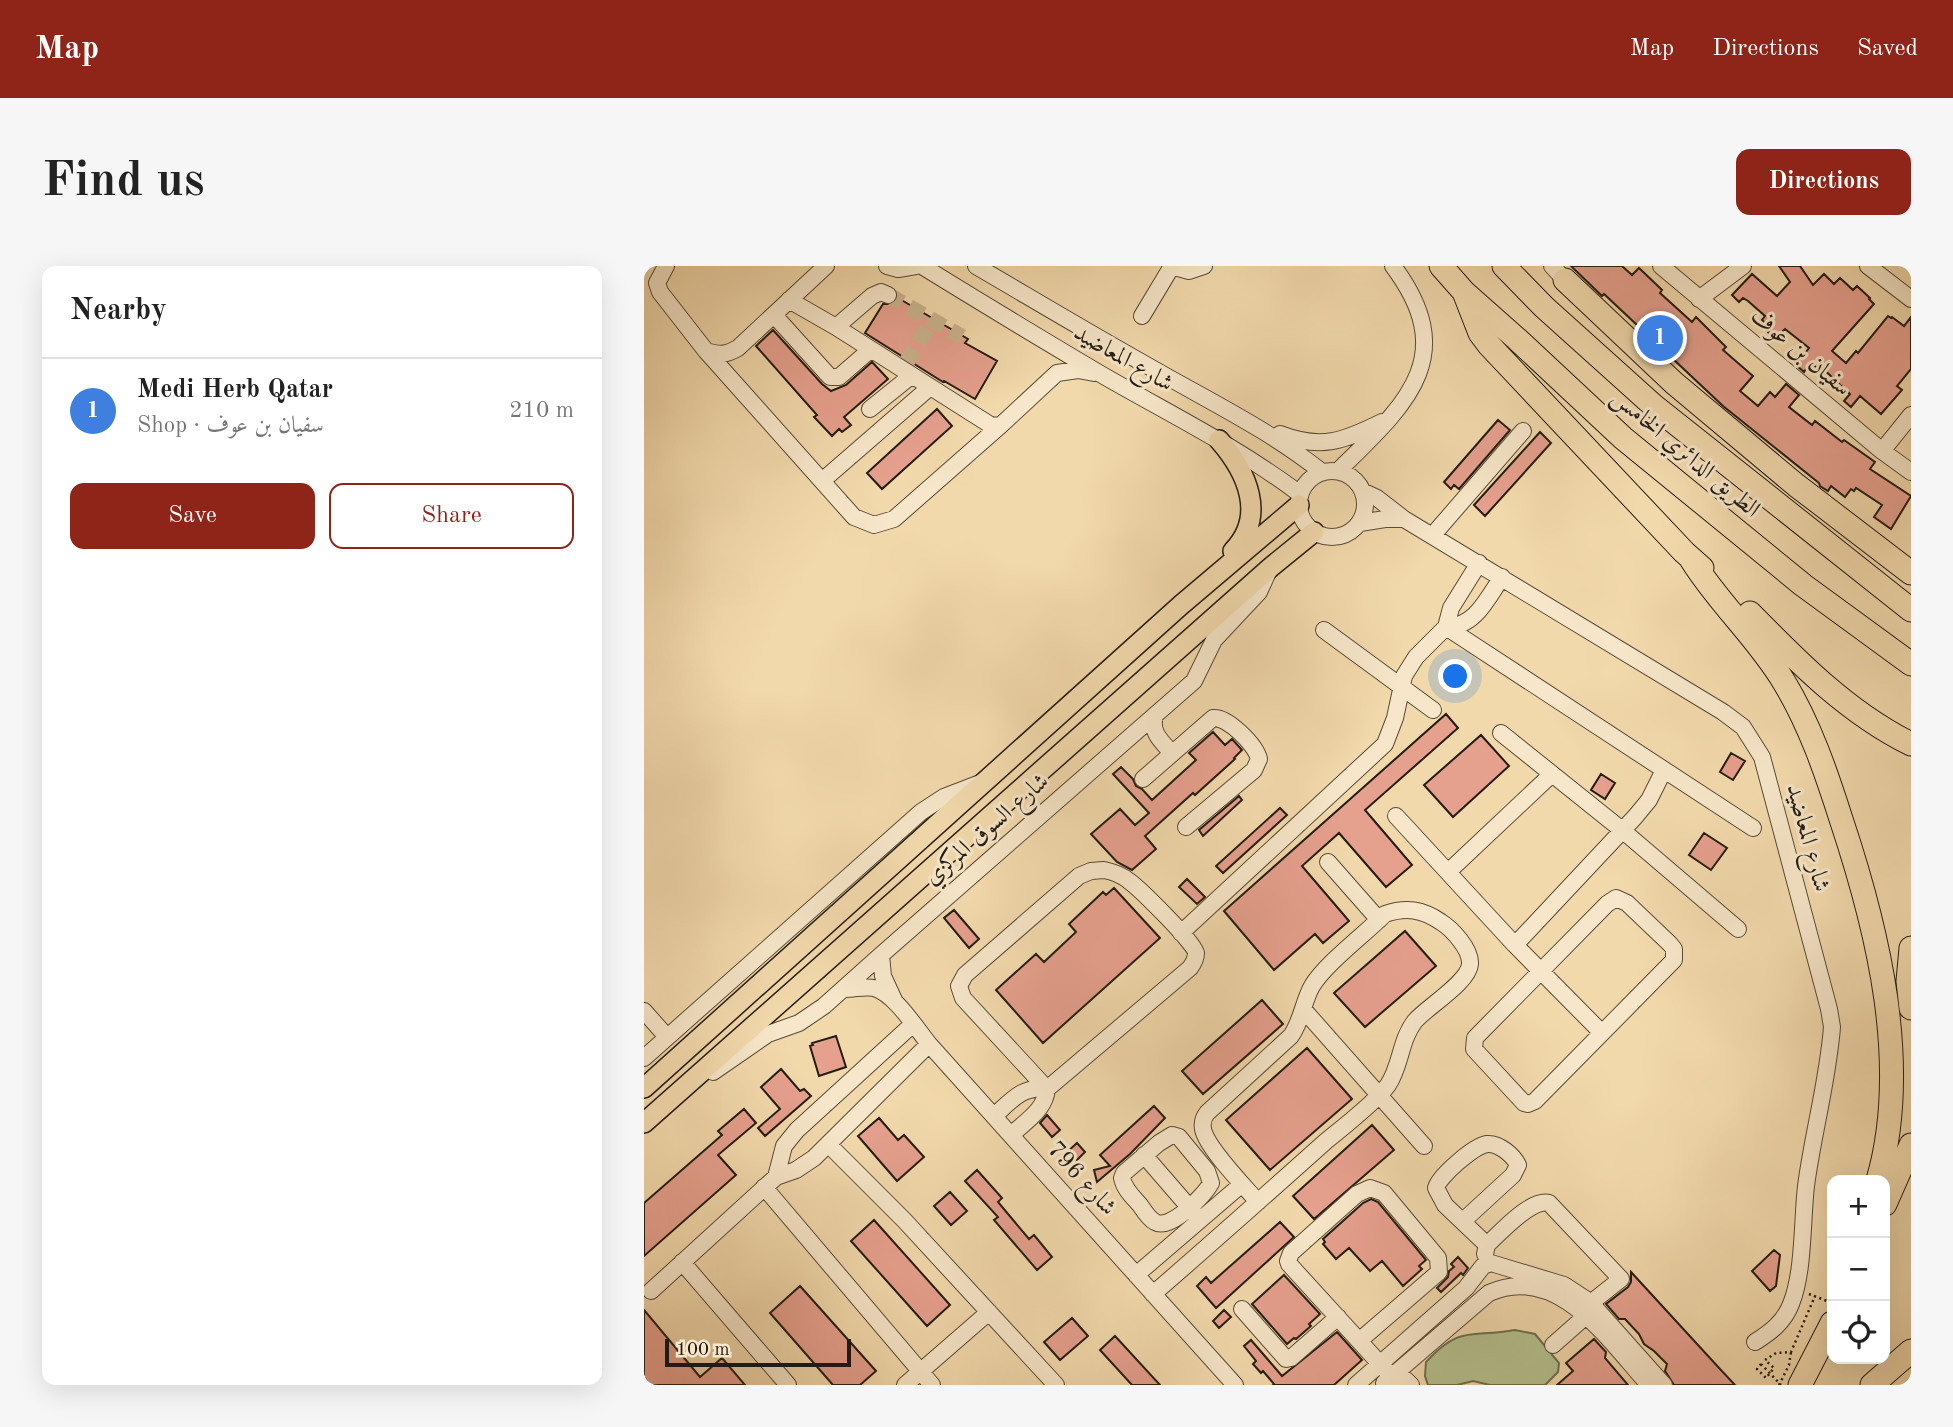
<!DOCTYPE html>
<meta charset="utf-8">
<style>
:root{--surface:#fff;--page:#f6f6f6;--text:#222;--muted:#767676;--line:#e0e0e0;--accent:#8f2418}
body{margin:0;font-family:"Old Standard TT",Amiri,serif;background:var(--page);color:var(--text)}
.controls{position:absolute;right:21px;bottom:21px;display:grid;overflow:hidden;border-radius:14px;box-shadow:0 7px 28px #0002}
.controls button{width:63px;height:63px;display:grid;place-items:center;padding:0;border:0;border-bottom:2px solid var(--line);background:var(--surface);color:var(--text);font:35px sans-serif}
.scale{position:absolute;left:21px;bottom:18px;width:186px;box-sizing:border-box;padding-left:7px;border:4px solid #241c12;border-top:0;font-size:19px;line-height:24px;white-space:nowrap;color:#241c12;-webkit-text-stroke:5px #f7e6c9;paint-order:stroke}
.you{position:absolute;left:812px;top:411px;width:24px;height:24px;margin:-18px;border:5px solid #fff;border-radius:50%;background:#1a73e8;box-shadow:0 0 0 10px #1a73e833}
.badge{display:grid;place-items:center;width:46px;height:46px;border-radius:50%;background:var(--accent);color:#fff;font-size:23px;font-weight:700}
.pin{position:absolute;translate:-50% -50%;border:4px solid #fff;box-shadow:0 2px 7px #0006}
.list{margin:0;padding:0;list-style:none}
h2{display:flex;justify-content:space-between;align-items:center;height:91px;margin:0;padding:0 28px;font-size:30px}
h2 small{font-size:23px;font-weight:400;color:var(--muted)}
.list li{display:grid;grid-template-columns:46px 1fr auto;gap:21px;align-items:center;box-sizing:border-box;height:105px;padding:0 28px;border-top:2px solid var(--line)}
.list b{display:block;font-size:26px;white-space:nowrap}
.list p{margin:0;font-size:23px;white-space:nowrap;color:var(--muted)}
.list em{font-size:23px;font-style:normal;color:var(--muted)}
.actions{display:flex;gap:14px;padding:21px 28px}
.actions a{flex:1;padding:16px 0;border:2px solid var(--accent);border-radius:14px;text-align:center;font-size:24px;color:var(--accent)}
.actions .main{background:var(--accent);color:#fff}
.icon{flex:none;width:38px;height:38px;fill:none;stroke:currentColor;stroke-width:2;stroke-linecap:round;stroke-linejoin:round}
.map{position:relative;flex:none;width:1267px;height:1119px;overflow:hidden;border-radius:14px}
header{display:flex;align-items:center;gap:42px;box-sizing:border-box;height:98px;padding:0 35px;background:var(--accent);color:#fff}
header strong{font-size:33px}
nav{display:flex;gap:38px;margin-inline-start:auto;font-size:24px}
.intro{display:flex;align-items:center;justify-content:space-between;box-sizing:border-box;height:168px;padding:0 42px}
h1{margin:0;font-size:49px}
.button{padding:18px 32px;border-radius:14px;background:var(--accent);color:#fff;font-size:24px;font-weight:700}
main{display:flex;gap:42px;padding:0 42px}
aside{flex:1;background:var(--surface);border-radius:14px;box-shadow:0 7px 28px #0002}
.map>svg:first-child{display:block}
.green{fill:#b5c08e;stroke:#6c6e50;stroke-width:2}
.building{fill:#e6a08e;stroke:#241c12;stroke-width:2}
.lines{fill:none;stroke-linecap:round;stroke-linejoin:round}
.minor-tunnel{stroke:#c9b38d;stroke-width:16;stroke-dasharray:16 8;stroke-linecap:butt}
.minor-casing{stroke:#584b38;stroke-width:18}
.major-casing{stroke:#241c12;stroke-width:22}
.highway-casing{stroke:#241c12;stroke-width:25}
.path{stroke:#241c12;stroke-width:2.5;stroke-dasharray:2 3.5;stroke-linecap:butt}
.minor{stroke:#f7e6c9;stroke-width:16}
.major{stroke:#f2d9ac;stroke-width:19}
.highway{stroke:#f2d9ac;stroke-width:23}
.path-bridge{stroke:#241c12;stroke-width:2.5;stroke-dasharray:2 3.5;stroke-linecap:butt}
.labels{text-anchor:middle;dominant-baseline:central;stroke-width:6;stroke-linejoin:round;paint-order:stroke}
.street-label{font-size:24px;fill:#241c12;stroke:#f7e6c9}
</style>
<header>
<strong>Map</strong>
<nav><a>Map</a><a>Directions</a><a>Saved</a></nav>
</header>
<div class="intro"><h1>Find us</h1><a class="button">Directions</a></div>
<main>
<aside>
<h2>Nearby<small></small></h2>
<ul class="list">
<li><span class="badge" style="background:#3f7fe0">1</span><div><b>Medi Herb Qatar</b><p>Shop · سفيان بن عوف</p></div><em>210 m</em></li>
</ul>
<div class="actions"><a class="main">Save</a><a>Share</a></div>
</aside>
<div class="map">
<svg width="1267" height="1119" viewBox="0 0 1267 1119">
<rect width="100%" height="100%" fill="#f2d9ac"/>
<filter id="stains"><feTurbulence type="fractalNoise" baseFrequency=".00286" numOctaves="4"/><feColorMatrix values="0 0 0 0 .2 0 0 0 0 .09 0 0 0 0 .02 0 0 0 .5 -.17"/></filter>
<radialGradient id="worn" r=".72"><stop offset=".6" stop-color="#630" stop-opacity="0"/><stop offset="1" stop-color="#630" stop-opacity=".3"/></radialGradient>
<!-- green -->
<path class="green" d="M871 1064 891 1068 915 1097 914 1106 901 1119H846L829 1115 813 1119H784L781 1110 782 1096C817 1058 827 1072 871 1064Z"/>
<!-- building -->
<path class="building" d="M927 0H978L988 9 995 2 1018 24 1016 27 1048 56 1052 51 1082 81 1079 84 1109 110 1096 125 1114 140 1126 126 1131 131 1142 118 1155 129 1145 141 1168 159 1171 155 1198 176 1200 174 1231 196 1226 203 1267 230 1247 263 1230 251 1238 239 1212 222 1210 225 1207 223 1201 231 1187 220 1184 225 1176 220 1175 217 1079 140 960 28 958 30Z
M1135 0H1156L1169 19 1180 8 1190 18 1196 12 1209 24 1213 20 1226 32 1225 33 1230 38 1188 85 1202 97 1212 85 1214 87 1244 50 1247 52 1248 51 1260 60 1267 51V103L1253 120 1258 124 1237 148 1216 130 1207 141 1200 135 1206 128 1176 100 1174 102 1166 97 1160 106 1152 99 1165 82 1141 63 1131 73 1124 66 1127 63 1118 54 1121 50 1104 35 1099 32 1095 36 1088 29 1108 8 1133 30 1146 16Z
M254 32 324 73 321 77 353 95 331 133 300 115 299 116 221 67 239 38H250Z
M129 64 178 118 187 125 202 119 228 96 244 113 200 151 207 159 198 166 195 163 188 170 170 151 173 149 112 80Z
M293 143 308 160 238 223 223 207Z
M854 154 866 164 815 223 810 219 807 223 800 216Z
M896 166 907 177 841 250 830 239Z
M802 448 814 462 721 544 768 599 742 621 695 567 658 600 705 655 679 677 671 668 630 704 580 645Z
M569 466 581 479 588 473 598 484 590 492 591 493 551 529 549 527 501 570 512 583 488 604 473 596 447 568 476 543 491 559 505 547 469 508 477 501 489 513 492 520 498 523 508 534 552 494 545 487Z
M837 469 865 500 809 551 780 519Z
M1087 487 1101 495 1089 514 1076 506Z
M957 508 971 517 961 533 947 524Z
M595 530 598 534 559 570 555 564Z
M636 542 643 549 579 607 572 600Z
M1060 567 1083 582 1067 604 1045 589Z
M543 613 561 631 553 638 535 621Z
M470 622 516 672 399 777 352 724 392 688 400 696 432 666 425 658 459 626 462 629Z
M310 644 335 673 325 682 300 652Z
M761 665 792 700 721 761 690 727Z
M618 734 639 758 559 828 538 805Z
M192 770 202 801 175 810 166 780 169 779 168 777Z
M663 782 708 833 626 904 582 854Z
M137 803 156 825 160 823 167 830 121 870 114 862 136 843 117 821Z
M510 840 521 852 486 888 453 916 450 904 466 900 456 889Z
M100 843 112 857 74 889 92 909 0 990V937L78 869 74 865Z
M403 849 416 864 408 871 396 857Z
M235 852 254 874 260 869 280 891 253 915 214 870Z
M728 859 750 884 670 953 649 930Z
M433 877 441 886 430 897 422 887Z
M333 904 358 932 354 936 385 973 390 969 408 991 393 1004 350 954 354 951 321 915Z
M306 926 323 945 307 959 290 940Z
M727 933 734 936 782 994 775 1000 778 1003 759 1020 738 995 726 1005 705 982 692 993 679 978 681 976 679 973 719 937Z
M230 954 306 1039 283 1060 207 975Z
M636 956 650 971 572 1042 553 1020 562 1011 567 1017Z
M1130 984 1136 989 1132 1020 1126 1025 1108 1005Z
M814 991 824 1002 819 1009 817 1007 797 1026 793 1022 804 1011 805 1005 810 1001 807 998Z
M987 1006 1076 1103 1091 1119H1030L1021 1105 1023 1098 1010 1085 1000 1078 995 1068 981 1053H975L962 1038 984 1021 987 1016Z
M640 1009 676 1048 665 1058 667 1060 652 1073 650 1072 643 1078 608 1038Z
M156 1020 232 1105 216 1119H189L126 1047Z
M0 1044 56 1111 78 1092 101 1119H6L0 1111Z
M580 1044 587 1051 575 1062 569 1055Z
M428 1052 444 1070 416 1094 400 1076Z
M693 1066 718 1094 690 1119H629L630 1118 619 1105 617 1107 609 1098 612 1095 600 1080 607 1074 638 1110Z
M471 1070 516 1119H488L456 1084Z
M950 1073 962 1086 961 1092 984 1119H913L929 1105 922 1097Z"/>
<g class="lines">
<!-- minor-tunnel -->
<path class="minor-tunnel" d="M244 29 318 71
M262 97 288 54"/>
<defs>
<path id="minor" d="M22 0 13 17 16 26 62 85C75 89 82 89 94 82L182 0
M243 0 254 3 272 0
M278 0C338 37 399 74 460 110 526 148 595 182 656 228
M332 0C392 35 452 71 513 105 569 137 628 166 678 206
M527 0 545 5 560 0
M908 0 921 14
M1017 0 1238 185 1267 206
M1224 0 1267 33
M1055 33 1099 0
M145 34 192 61 348 160 357 159 413 107 434 104 450 107
M130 49 186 111H195L226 84
M498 50 528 0
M192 61 228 30 237 26 244 29
M62 85 210 251 230 259 250 253 357 159
M226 143 267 110
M636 168C677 184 700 175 738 156
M1238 185 1267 149
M655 238a33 33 0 1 1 66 0a33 33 0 1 1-66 0Z
M694 205C760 140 818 92 749 0
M178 215 285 122
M720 226 733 232 760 253 1079 446 1099 461 1118 491 1185 743 1188 761C1184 814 1169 867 1162 920 1158 955 1160 1006 1147 1038 1140 1056 1127 1066 1111 1076
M716 257 741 253H760
M788 270 879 165
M802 361 1109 562
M802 361C831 361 843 333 858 311
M680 364 789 444
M511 449C506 466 517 475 528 487
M857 467 978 564 1094 663
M499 513 569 452C583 450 612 479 615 493L610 504 542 561
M752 550 871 679 958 767
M684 596 735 654
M460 604C470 606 478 609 485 615 496 623 551 677 552 687 552 693 549 698 546 702L403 823 319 732 315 720 321 709 435 610 447 605Z
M804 606 908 508
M972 632 983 637 1026 678 1030 683V694L891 835 884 838 880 837 830 783 831 772 963 638Z
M537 667 741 478 751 452 760 410 772 391 802 361 807 342 835 297
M871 679 991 551 1005 534 1020 504
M237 689 239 710 250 734
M201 723C211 723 220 720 230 722 250 727 272 762 285 778L591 1119
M659 743 780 880
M0 745 23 771
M0 792 277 546 300 531 339 516
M69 806 124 768 155 757 180 740 237 689 550 415 570 374 615 326 625 304
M350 850C367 835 379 819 403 823 401 844 382 855 367 869
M528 869 535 871 563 905 567 917C560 930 526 965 511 956 505 953 500 945 496 939 489 931 480 923 478 912L480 907 515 877Z
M184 878 260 954 412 1119
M500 889 551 948
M132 911 140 880 153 864 269 758
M120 921 288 1119
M819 955 869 909 874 899C869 889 855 877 843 878 830 880 795 910 792 922L801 939 843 979
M841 988 843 979C856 967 887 932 905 937L977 1013 939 1043
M38 996 144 1119
M492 1009 598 918
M7 1025 132 911 152 904 170 892 285 778
M509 1028C567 978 624 927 681 876 698 862 733 835 744 819 757 800 756 774 771 755 783 741 825 716 826 698 827 683 808 663 797 656 778 643 762 641 741 648 722 667 681 698 668 720 659 736 658 754 647 770L563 847C559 852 558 857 559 863 562 881 601 921 614 936
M598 1043 642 1093 647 1092 694 1051
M715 1075 795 1006 794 992 740 927 726 922 713 928 647 987 644 995 645 998 748 1111 749 1119
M909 1079 943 1049
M748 1111 762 1114 767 1119
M740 1117 845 1027C914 996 965 1075 1005 1119
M261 1119 345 1046
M712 1119 822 1022 839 1000 847 997 920 1019 946 1036 1020 1119"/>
<path id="major" d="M575 174C603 206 623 250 589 285
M0 822 537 339 655 239
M0 857 627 301 670 266"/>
<path id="highway" d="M797 0 820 26 873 73 979 172 1159 319 1267 398
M860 0 900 41 1010 140 1267 344
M921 14 1030 117 1152 219 1267 307
M820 26 836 67 845 79 1040 286 1058 302
M1047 293C1074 337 1113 371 1140 416 1166 459 1182 506 1197 553 1234 664 1267 799 1234 914
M1106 347C1154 396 1204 447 1267 478
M1267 682 1264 715 1267 742
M1241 938 1267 879
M1156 1119 1188 1057
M1228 1119 1267 1085"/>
</defs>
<!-- minor casing -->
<use href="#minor" class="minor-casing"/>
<!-- major casing -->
<use href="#major" class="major-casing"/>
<!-- highway casing -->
<use href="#highway" class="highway-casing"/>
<!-- path -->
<path class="path" d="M1165 1028 1188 1037
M1117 1098 1113 1103 1122 1112 1130 1102 1121 1094 1132 1087 1147 1086 1171 1030
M1135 1119 1145 1099 1147 1086"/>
<!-- minor -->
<use href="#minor" class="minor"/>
<!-- major -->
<use href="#major" class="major"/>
<!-- highway -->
<use href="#highway" class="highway"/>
<!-- path-bridge -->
<path class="path-bridge" d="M1117 1098 1137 1119"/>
</g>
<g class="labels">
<!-- street labels -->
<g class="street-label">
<text transform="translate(1156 87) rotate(40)">سفيان بن عوف</text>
<text transform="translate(479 93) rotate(30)">شارع المعاضيد</text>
<text transform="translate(1041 188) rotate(40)">الطريق الدائري الخامس</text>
<text transform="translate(343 564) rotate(-41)">شارع السوق المركزي</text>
<text transform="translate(1163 572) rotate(75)">شارع المعاضيد</text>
<text transform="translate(437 913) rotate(48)">شارع 796</text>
</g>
</g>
<rect width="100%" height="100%" filter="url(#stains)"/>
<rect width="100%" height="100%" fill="url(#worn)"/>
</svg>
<div class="controls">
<button>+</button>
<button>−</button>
<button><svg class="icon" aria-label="locate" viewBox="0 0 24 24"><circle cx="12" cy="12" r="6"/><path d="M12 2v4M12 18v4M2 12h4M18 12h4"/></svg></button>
</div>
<div class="scale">100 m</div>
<div class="you"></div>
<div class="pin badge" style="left:1016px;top:72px;background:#3f7fe0">1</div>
</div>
</main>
